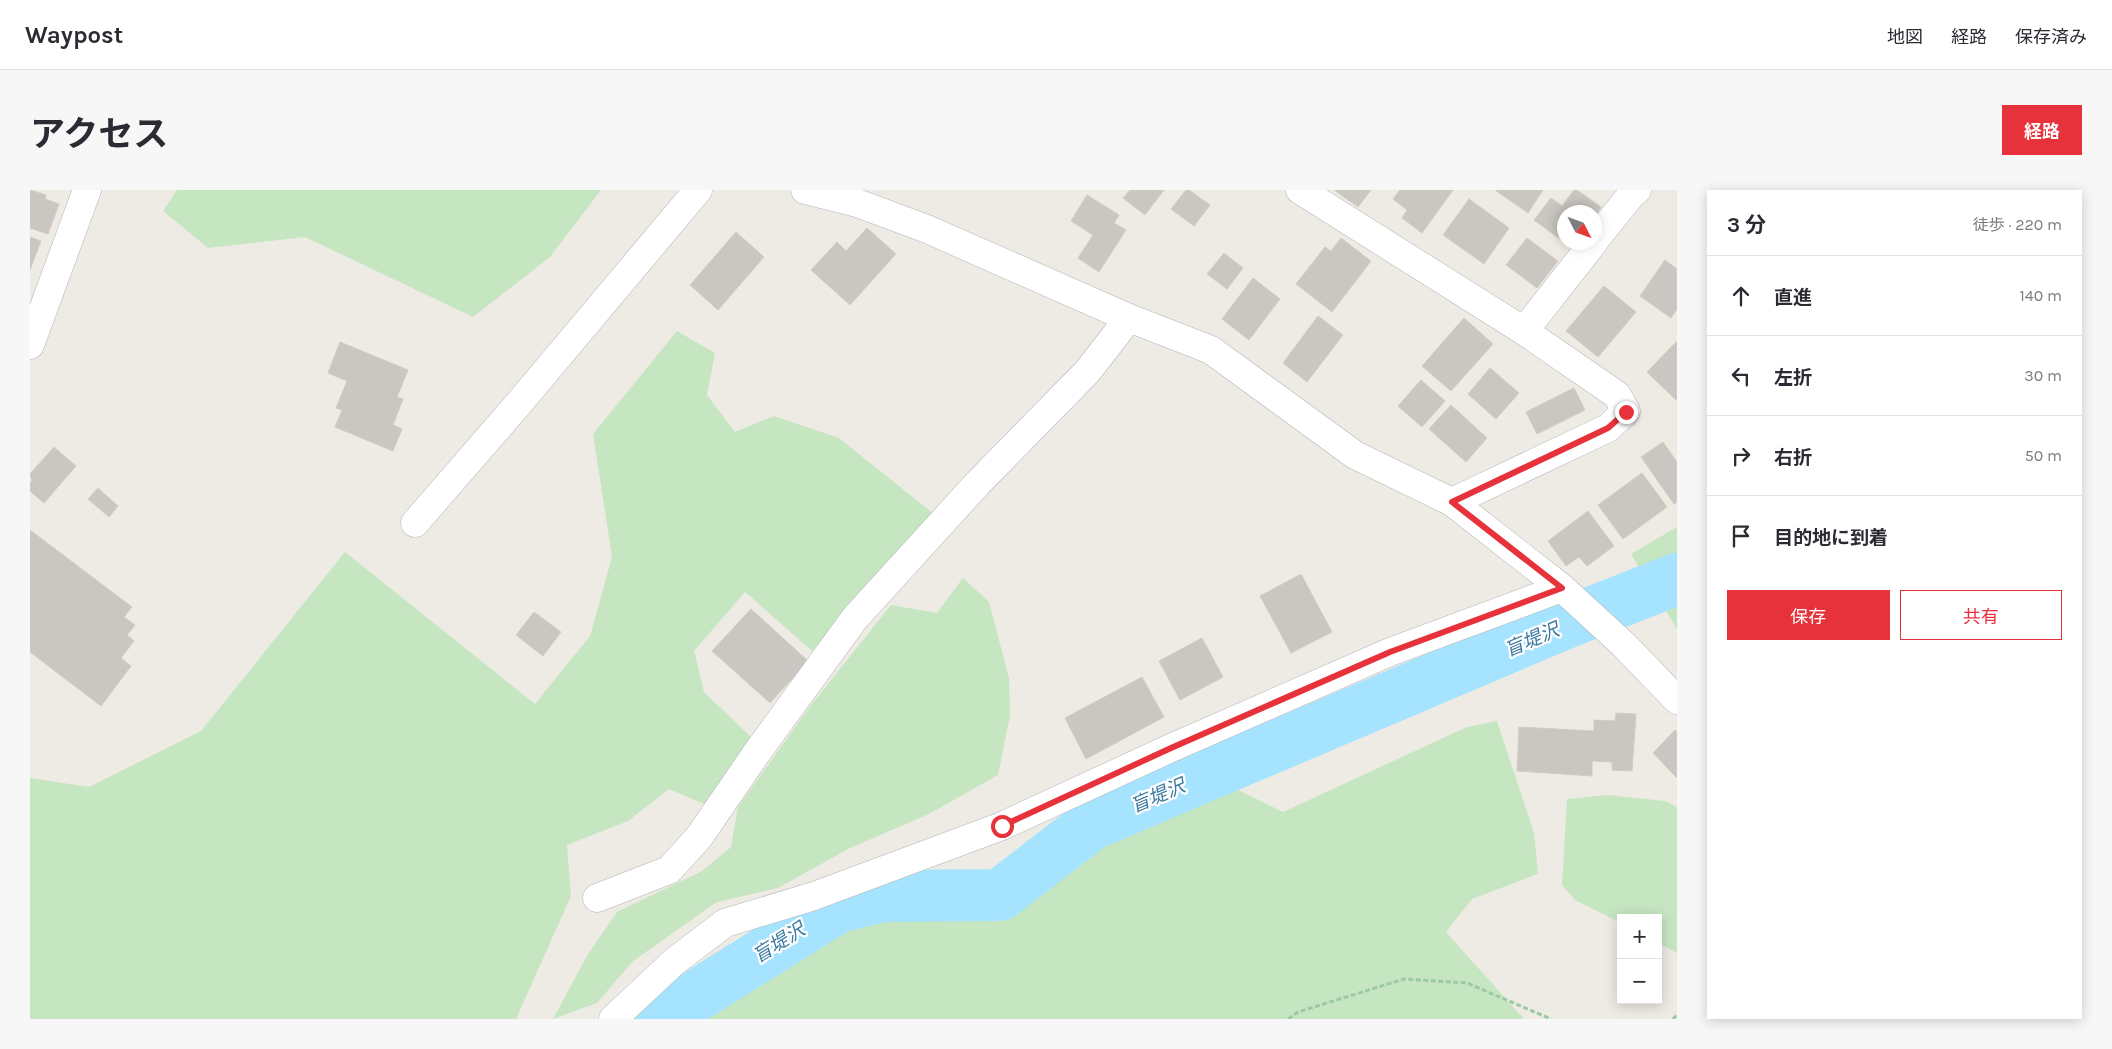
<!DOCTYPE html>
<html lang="ja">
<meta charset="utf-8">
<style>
:root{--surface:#fff;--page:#f7f7f7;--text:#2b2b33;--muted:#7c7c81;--line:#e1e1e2;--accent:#e7323c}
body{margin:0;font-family:Karla,"Noto Sans JP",sans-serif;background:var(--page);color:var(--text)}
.controls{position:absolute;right:15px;bottom:15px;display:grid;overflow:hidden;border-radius:0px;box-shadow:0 2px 12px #0003}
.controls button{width:45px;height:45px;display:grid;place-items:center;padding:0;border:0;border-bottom:1px solid var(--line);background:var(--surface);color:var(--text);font:25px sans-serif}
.compass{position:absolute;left:1527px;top:15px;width:45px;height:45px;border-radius:50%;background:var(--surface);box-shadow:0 2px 12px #0003;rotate:132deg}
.stop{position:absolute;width:15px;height:15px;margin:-11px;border:4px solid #e7323c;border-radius:50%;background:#fff}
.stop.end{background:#e7323c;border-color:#fff;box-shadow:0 1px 5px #0008}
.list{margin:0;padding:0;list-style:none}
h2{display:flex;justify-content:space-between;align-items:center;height:65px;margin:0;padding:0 20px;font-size:21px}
h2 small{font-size:16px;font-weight:400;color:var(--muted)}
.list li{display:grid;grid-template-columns:32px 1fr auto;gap:15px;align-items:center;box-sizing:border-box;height:80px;padding:0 20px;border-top:1px solid var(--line)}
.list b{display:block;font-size:19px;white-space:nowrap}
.list em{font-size:16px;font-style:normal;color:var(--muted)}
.actions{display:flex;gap:10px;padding:15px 20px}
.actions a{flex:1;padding:11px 0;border:1px solid var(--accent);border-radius:0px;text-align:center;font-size:18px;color:var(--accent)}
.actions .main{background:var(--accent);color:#fff}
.icon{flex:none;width:28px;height:28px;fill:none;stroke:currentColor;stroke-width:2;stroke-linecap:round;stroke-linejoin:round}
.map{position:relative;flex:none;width:1647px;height:829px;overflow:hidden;border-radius:0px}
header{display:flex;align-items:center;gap:30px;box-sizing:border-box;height:70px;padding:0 25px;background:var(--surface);border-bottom:1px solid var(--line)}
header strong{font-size:24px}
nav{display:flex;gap:28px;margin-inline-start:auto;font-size:18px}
.intro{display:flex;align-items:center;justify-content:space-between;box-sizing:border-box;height:120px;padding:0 30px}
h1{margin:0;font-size:35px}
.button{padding:12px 22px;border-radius:0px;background:var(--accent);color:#fff;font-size:18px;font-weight:700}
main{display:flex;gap:30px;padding:0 30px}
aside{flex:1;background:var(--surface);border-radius:0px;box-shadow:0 2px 12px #0003}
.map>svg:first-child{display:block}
.green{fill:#c6e6c1}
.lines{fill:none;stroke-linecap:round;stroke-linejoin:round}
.river{stroke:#a5e3fe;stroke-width:52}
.building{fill:#cac6c1;stroke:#d3ccc2}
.minor-casing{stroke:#b2b5b9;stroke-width:29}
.path{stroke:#9bc9a2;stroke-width:3;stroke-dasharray:5 2.5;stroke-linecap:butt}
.minor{stroke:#fff;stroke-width:28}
.route{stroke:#e7323c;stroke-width:6}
.labels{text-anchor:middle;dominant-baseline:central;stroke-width:4.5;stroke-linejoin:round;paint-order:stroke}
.water-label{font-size:19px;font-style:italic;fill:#3c799f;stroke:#fff}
</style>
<header>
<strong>Waypost</strong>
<nav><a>地図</a><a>経路</a><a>保存済み</a></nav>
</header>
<div class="intro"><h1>アクセス</h1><a class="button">経路</a></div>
<main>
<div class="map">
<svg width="1647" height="829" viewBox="0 0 1647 829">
<rect width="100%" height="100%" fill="#eeebe4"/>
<!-- green -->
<path class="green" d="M147 0H571L520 67 443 127 275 47 178 58 133 21Z
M647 141 685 163 677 205 705 242 744 226 809 248 904 324 782 461 715 402 664 461 674 502 722 548 676 615 639 599 598 631 537 655 541 706 486 829H0V588L59 597 171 541 315 362 505 514 560 446 582 367 563 244Z
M1647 337V439L1601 364Z
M933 388 959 412 979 488 980 526 968 585 899 624 820 658 748 698 687 712 603 771 567 813 523 829 558 764 587 722 672 681 701 657 708 617 778 519 861 415 907 423Z
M1467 531 1504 643 1508 684 1442 709 1416 742 1494 829H665L691 809 824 732 955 723 1021 698 1090 643 1198 595 1253 622 1437 537Z
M1577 605 1635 611 1647 617V763L1628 753V728H1591V733L1545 710 1532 695 1537 609Z"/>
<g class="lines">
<!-- river -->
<path class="river" d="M629 829 808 717 854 706 970 705 1062 634 1533 434 1647 389"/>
</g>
<!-- building -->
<path class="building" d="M0 0 16 5 15 9 29 14 18 44 0 38Z
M1100 0H1134L1115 25 1093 8Z
M1156 0H1159L1180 15 1164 36 1141 19Z
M1304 0H1341L1328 17Z
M1370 0H1423L1392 43 1372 28 1377 20 1363 9Z
M1465 0H1513L1498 23Z
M1544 0H1547L1571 17 1564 27V22H1534V52L1504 30 1521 8 1532 16Z
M1057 5 1089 25 1084 33 1096 40 1069 82 1048 68 1063 45 1041 31Z
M1439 9 1479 38 1454 74 1413 45Z
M837 38 866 64 820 115 781 80 807 52 816 61Z
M706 42 734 67 688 120 660 95Z
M0 47 11 51 0 80Z
M1311 48 1341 71 1302 122 1266 94 1295 57 1301 61Z
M1497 48 1528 71 1507 98 1476 75Z
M1194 63 1213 78 1197 99 1177 84Z
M1635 70 1647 79V119L1641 128 1610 106Z
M1223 88 1250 109 1219 150 1192 129Z
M1574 96 1606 122 1568 167 1536 141Z
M1288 126 1313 145 1277 192 1253 173Z
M1434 128 1463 154 1421 201 1392 176Z
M1647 151V209L1646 210 1617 182Z
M310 152 378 180 367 207 373 209 363 235 372 239 363 261 305 237 312 220 306 218 317 191 298 183Z
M1460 178 1489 203 1466 229 1438 204Z
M1391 190 1415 211 1392 237 1368 216Z
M1544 198 1555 220 1507 244 1496 222Z
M1421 215 1457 248 1436 272 1399 239Z
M1633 252 1647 272V312L1644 314 1611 267Z
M24 257 46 276 14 313 0 301V293L2 291 0 284Z
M1612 283 1637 317 1593 349 1568 315Z
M68 298 88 316 79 327 58 309Z
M1558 321 1584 356 1557 376 1549 367 1536 376 1518 351Z
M0 340 102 417 94 427 105 435 97 445 104 451 91 468 101 476 71 516 0 462Z
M1271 384 1302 442 1261 463 1230 406Z
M721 419 778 471 740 513 682 461Z
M504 422 531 442 513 466 486 445Z
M1172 448 1193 487 1150 510 1129 471Z
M1112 487 1134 527 1056 569 1035 528Z
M1586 523 1606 524 1602 581 1582 580V572L1562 571V586L1487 581 1489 537 1564 541V530L1585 531Z
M1645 540 1647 541V588L1623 563Z"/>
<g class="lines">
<defs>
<path id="minor" d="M775 0 827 13 897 39 1099 128 1181 160 1325 265 1422 312 1532 398 1594 455 1647 510
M1270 0 1494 141 1587 205 1596 221 1578 238 1422 312
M1564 51 1602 4 1607 0
M1494 141 1564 52
M0 155 57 0
M385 333 490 212 668 0
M567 708 639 680 669 647 728 561 825 428 948 293 1057 182 1099 128
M583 829 645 771 695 733 784 706 972 636 1141 558 1360 462 1532 398"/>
</defs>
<!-- minor casing -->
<use href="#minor" class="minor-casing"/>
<!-- path -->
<path class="path" d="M1258 829 1268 822 1374 789 1437 793 1521 829
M1643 829 1647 825"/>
<!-- minor -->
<use href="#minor" class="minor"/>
</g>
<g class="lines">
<!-- route -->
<path class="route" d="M972 636 1141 558 1360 462 1532 398 1422 312 1578 238 1596 222"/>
</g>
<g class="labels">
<!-- water labels -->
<g class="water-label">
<text transform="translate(1502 450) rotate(-23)">盲堤沢</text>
<text transform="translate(1128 606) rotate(-23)">盲堤沢</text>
<text transform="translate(749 753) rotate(-32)">盲堤沢</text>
</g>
</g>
</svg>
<div class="controls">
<button>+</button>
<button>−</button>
</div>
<svg class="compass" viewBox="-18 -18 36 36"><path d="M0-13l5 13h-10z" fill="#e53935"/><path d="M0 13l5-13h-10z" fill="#7c7c81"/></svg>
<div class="stop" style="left:972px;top:636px"></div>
<div class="stop end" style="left:1596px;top:222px"></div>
</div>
<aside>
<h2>3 分<small>徒歩 · 220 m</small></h2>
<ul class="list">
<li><svg class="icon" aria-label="ahead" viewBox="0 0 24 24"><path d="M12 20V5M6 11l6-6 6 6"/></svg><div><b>直進</b></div><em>140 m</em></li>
<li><svg class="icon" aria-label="left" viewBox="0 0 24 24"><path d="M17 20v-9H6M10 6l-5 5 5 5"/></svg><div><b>左折</b></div><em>30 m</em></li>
<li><svg class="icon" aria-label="right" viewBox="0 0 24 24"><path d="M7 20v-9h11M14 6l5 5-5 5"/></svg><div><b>右折</b></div><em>50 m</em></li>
<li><svg class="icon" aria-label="arrive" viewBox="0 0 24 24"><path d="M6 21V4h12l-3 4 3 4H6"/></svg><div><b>目的地に到着</b></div></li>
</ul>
<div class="actions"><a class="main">保存</a><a>共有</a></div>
</aside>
</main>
